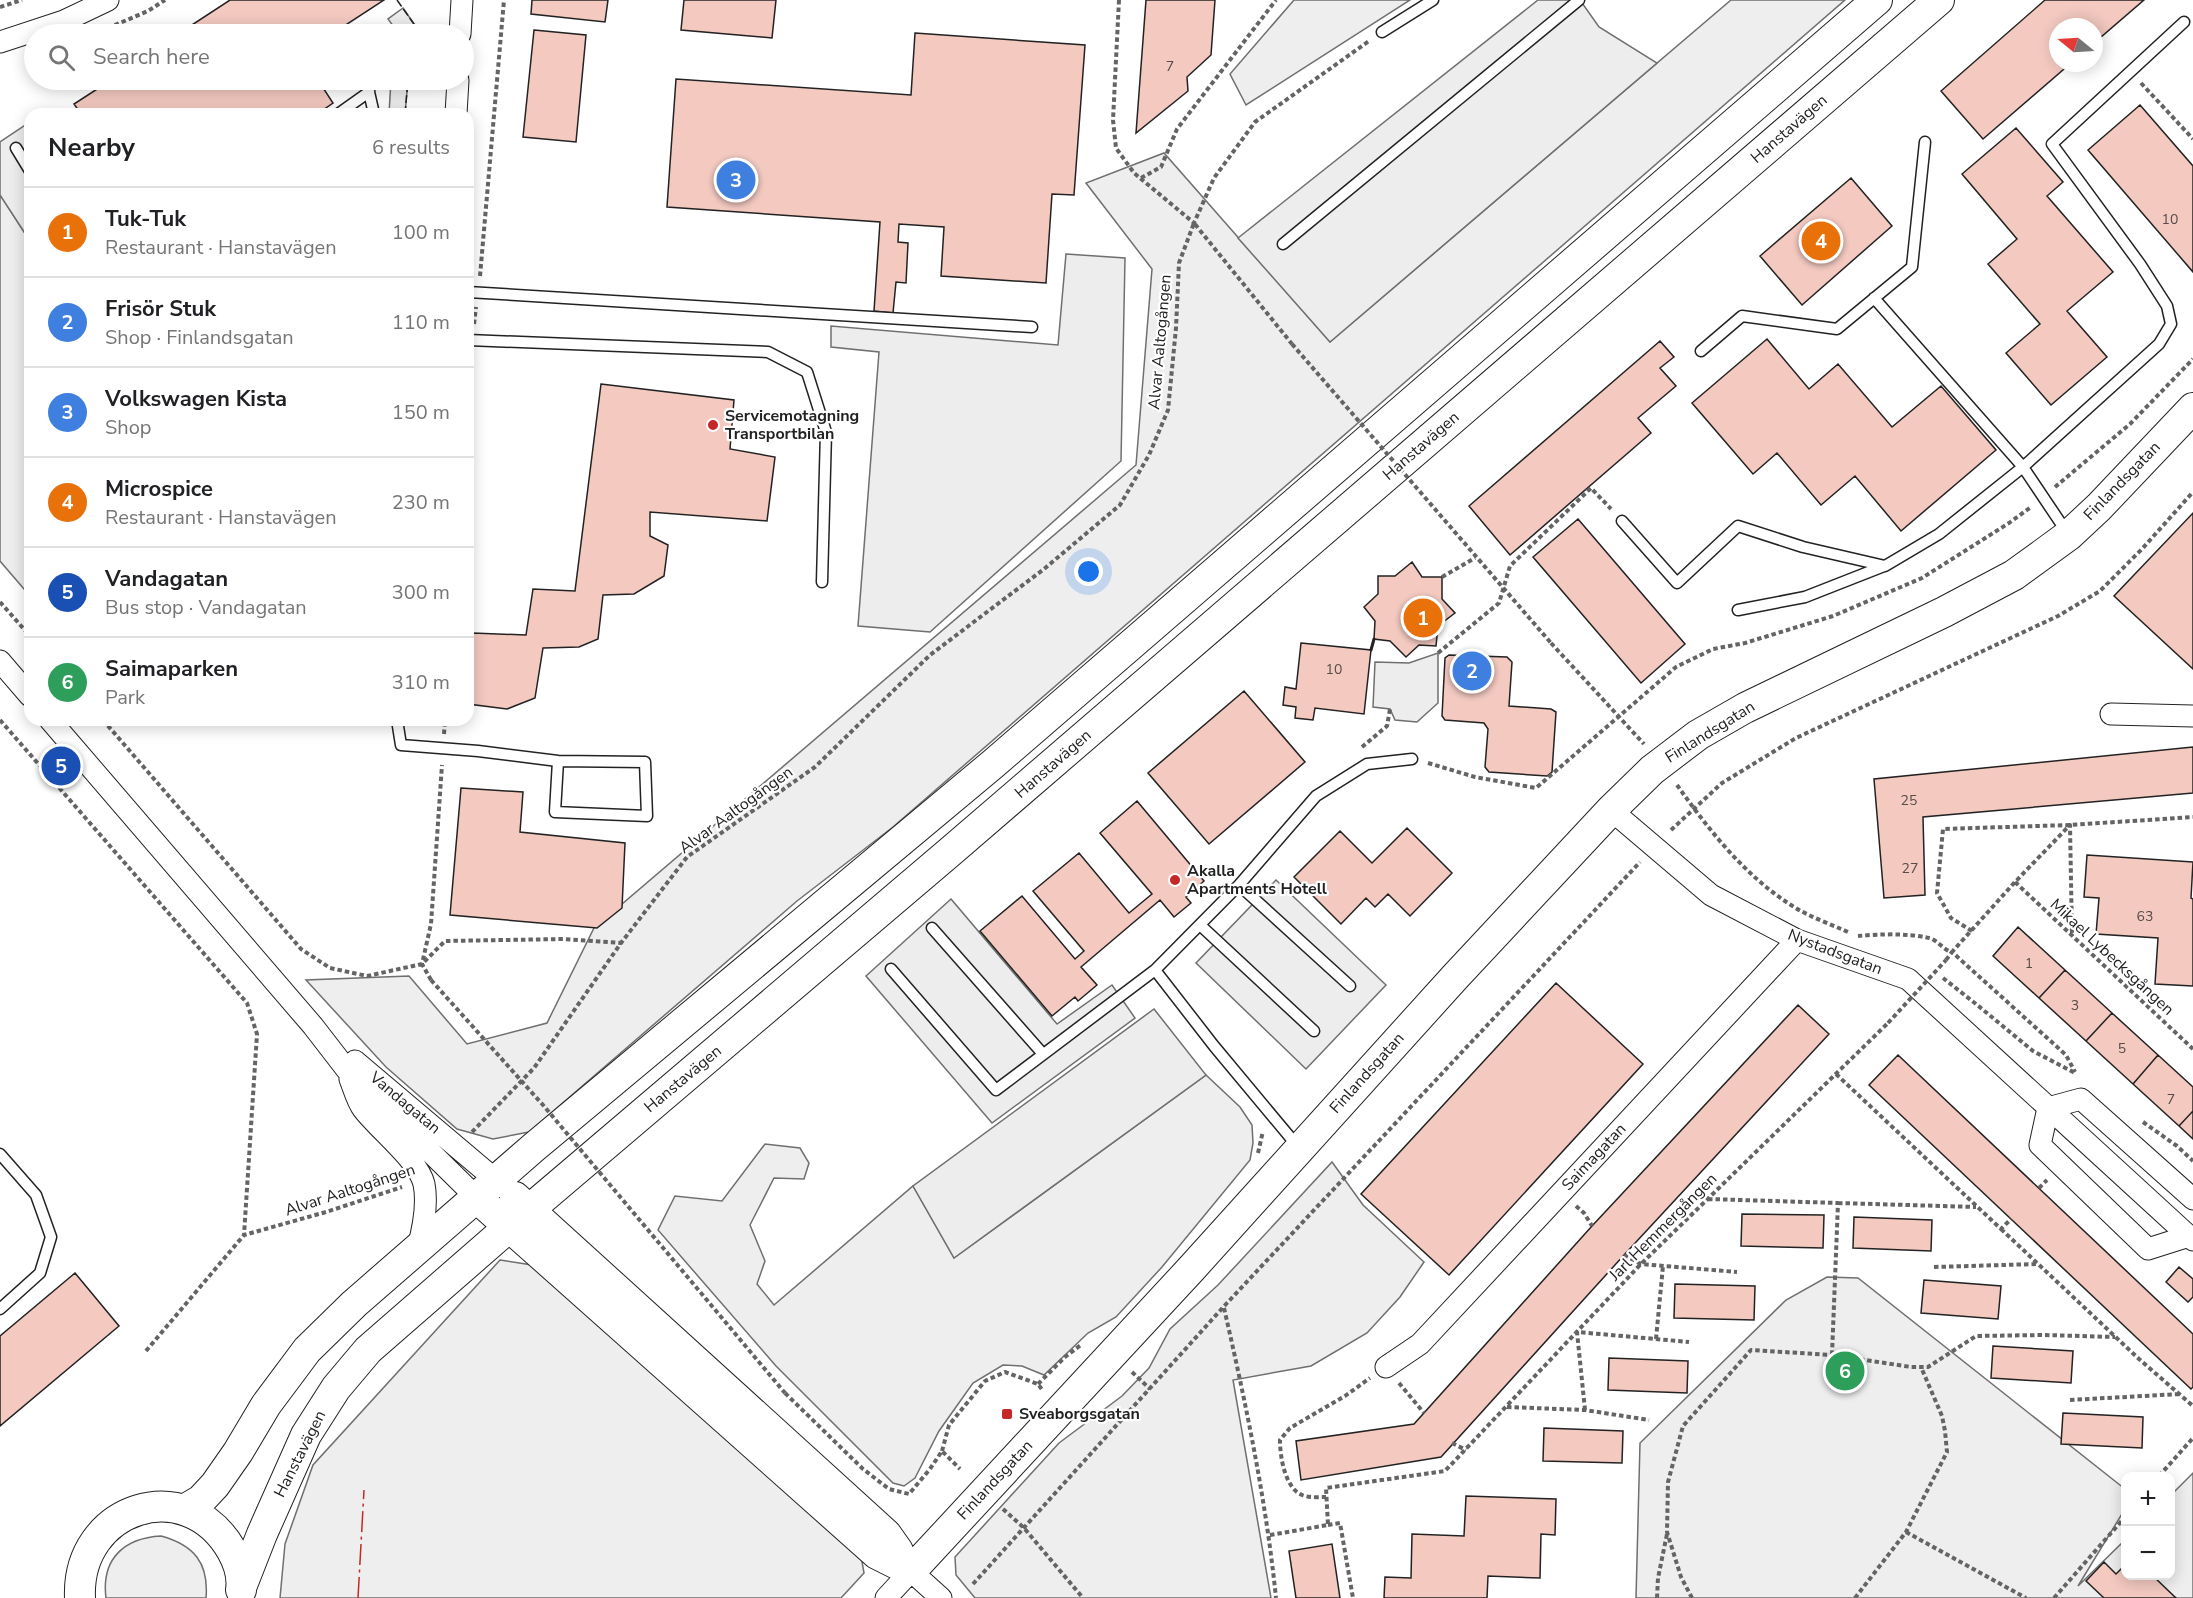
<!DOCTYPE html>
<meta charset="utf-8">
<style>
:root{--surface:#fff;--page:#f2f2f2;--text:#202124;--muted:#757577;--line:#e0e0e0;--accent:#c62828}
body{margin:0;font-family:"Nunito Sans",sans-serif;background:var(--page);color:var(--text)}
.controls{position:absolute;right:18px;bottom:18px;display:grid;overflow:hidden;border-radius:12px;box-shadow:0 3px 15px #0003}
.controls button{width:54px;height:54px;display:grid;place-items:center;padding:0;border:0;border-bottom:2px solid var(--line);background:var(--surface);color:var(--text);font:30px sans-serif}
.compass{position:absolute;left:2049px;top:18px;width:54px;height:54px;border-radius:50%;background:var(--surface);box-shadow:0 3px 15px #0003;rotate:288deg}
.you{position:absolute;left:1089px;top:572px;width:21px;height:21px;margin:-15px;border:4px solid #fff;border-radius:50%;background:#1a73e8;box-shadow:0 0 0 9px #1a73e833}
.badge{display:grid;place-items:center;width:39px;height:39px;border-radius:50%;background:var(--accent);color:#fff;font-size:20px;font-weight:700}
.pin{position:absolute;translate:-50% -50%;border:3px solid #fff;box-shadow:0 2px 6px #0006}
.list{margin:0;padding:0;list-style:none}
h2{display:flex;justify-content:space-between;align-items:center;height:78px;margin:0;padding:0 24px;font-size:26px}
h2 small{font-size:20px;font-weight:400;color:var(--muted)}
.list li{display:grid;grid-template-columns:39px 1fr auto;gap:18px;align-items:center;box-sizing:border-box;height:90px;padding:0 24px;border-top:2px solid var(--line)}
.list b{display:block;font-size:22px;white-space:nowrap}
.list p{margin:0;font-size:20px;white-space:nowrap;color:var(--muted)}
.list em{font-size:20px;font-style:normal;color:var(--muted)}
.icon{flex:none;width:33px;height:33px;fill:none;stroke:currentColor;stroke-width:2;stroke-linecap:round;stroke-linejoin:round}
.map{position:relative;flex:none;width:2193px;height:1598px;overflow:hidden}
.search{position:absolute;background:var(--surface);box-shadow:0 3px 15px #0003;left:24px;top:24px;width:450px;height:66px;display:flex;align-items:center;gap:15px;box-sizing:border-box;padding:0 21px;border-radius:33px;color:var(--muted);font-size:22px}
.panel{position:absolute;background:var(--surface);box-shadow:0 3px 15px #0003;left:24px;top:108px;width:450px;height:618px;border-radius:18px}
.map>svg:first-child{display:block}
.green{fill:#eee;stroke:#6f6f6f;stroke-width:1.5}
.parking{fill:#ededed;stroke:#6f6f6f;stroke-width:1.5}
.building{fill:#f3c9c0;stroke:#222;stroke-width:1.5}
.lines{fill:none;stroke-linecap:round;stroke-linejoin:round}
.lane-casing{stroke:#222;stroke-width:13}
.street-casing{stroke:#222;stroke-width:23}
.secondary-casing{stroke:#222;stroke-width:32}
.path{stroke:#646464;stroke-width:4;stroke-dasharray:4.5 3;stroke-linecap:butt}
.lane{stroke:#fff;stroke-width:10}
.street{stroke:#fff;stroke-width:21}
.secondary{stroke:#fff;stroke-width:30}
.path-bridge{stroke:#646464;stroke-width:4;stroke-dasharray:4.5 3;stroke-linecap:butt}
.fence{stroke:#222;stroke-width:1.5;stroke-dasharray:8 3;stroke-linecap:butt}
.wall{stroke:#222;stroke-width:3}
.power{stroke:#c62828;stroke-width:1.5;stroke-dasharray:21 4.5 3 4.5;stroke-linecap:butt}
.poi-dot{fill:#c62828;stroke:#fff;stroke-width:2}
.labels{text-anchor:middle;dominant-baseline:central;stroke-width:4.5;stroke-linejoin:round;paint-order:stroke}
.number-label{font-size:14px;fill:#564c4a}
.street-label{font-size:16px;fill:#222;stroke:#fff}
.poi-label{font-size:16px;font-weight:bold;fill:#222;stroke:#fff;text-anchor:start}
</style>
<div class="map">
<svg width="2193" height="1598" viewBox="0 0 2193 1598">
<rect width="100%" height="100%" fill="#fff"/>
<!-- green -->
<path class="green" d="M1294 0H1410L1246 105 1230 74Z
M1731 0H1845L893 827 797 901 529 1132 493 1139 457 1129 386 1067 306 980 409 976 467 1044 547 1023 594 928 1136 465 1152 269 1086 183 1164 153 1330 342Z
M0 195 30 241V596L0 561Z
M1206 1075 1240 1107 1252 1125 1253 1143 1250 1160 1162 1267 1116 1317 1088 1333 1044 1375 1022 1366 1003 1365 973 1383 939 1431 915 1478 904 1486 893 1483 776 1366 658 1230 675 1196 722 1201 765 1144 800 1148 809 1163 804 1179 774 1178 750 1225 765 1261 757 1284 774 1305 913 1186 954 1258Z
M1332 1162 1363 1205 1424 1262 1400 1297 1367 1333 1311 1366 1233 1380 1271 1598H975L956 1575 955 1557 1059 1443 1122 1396 1149 1368 1170 1329 1218 1285Z
M500 1260 532 1265 860 1550 864 1573 841 1598H280L285 1544 313 1465Z
M1827 1277 1858 1278 2125 1489V1509L2078 1586 2125 1540 2126 1576H2170L2171 1495 2193 1473V1598H1636L1640 1443 1786 1300Z
M161 1536C194 1545 209 1563 206 1598H106C101 1559 124 1538 161 1536Z"/>
<!-- parking -->
<path class="parking" d="M1538 0H1580L1599 27 1657 63 1330 342 1238 238Z
M403 8 421 34H399L388 19Z
M391 80H408L405 114H389Z
M30 122V241L0 195V142Z
M1066 254 1125 258 1121 461 930 632 858 626 879 352 831 347V326L1058 345Z
M1438 653V703L1417 722 1395 720 1390 709 1373 707 1375 662 1409 663Z
M1276 880 1386 985 1306 1069 1196 963Z
M951 899 1057 1024 1112 985 1135 1018 992 1123 866 976Z
M1154 1009 1206 1075 954 1258 913 1186Z"/>
<!-- building -->
<path class="building" d="M230 0H384L332 34H178Z
M532 0H608L605 22 531 14Z
M684 0H776L772 38 681 30Z
M1146 0H1215L1211 55 1187 77 1188 91 1136 133Z
M2045 0H2144L2094 43V27H2058V63H2071L1983 139 1941 91Z
M534 30 586 35 576 142 523 137Z
M915 33 1085 45 1074 195 1052 194 1046 283 941 276 944 227 899 224 898 242 908 243 906 283 896 282 893 313 874 311 880 222 667 207 676 79 911 95Z
M111 80H318L333 103 317 114H81L74 104Z
M2140 105 2193 166V272L2088 150Z
M2016 128 2063 182 2047 196 2113 272 2067 311 2107 357 2051 405 2006 353 2040 324 1988 264 2017 239 1962 174Z
M1851 178 1892 226 1802 305 1760 256Z
M1767 339 1809 389 1838 364 1892 427 1941 386 1996 450 1901 531 1855 476 1821 505 1777 453 1753 474 1692 403Z
M1660 341 1674 357 1660 368 1676 386 1638 418 1651 433 1510 555 1469 506Z
M601 384 734 400 730 449 775 457 767 521 650 512V536L668 545 664 576 634 594 603 595 598 639 579 647 543 648 535 698 507 709 468 704 473 633 526 635 533 589 575 591Z
M2193 513V669L2114 596Z
M1578 519 1685 644 1641 683 1533 557Z
M1412 562 1422 577H1442V599L1455 613 1438 626 1436 646 1419 645 1406 657 1390 641 1374 639 1375 621 1364 607 1378 594V576H1395Z
M1301 643 1371 650 1364 714 1315 708 1313 720 1295 718 1296 707 1283 705 1285 687 1296 689Z
M1449 655 1507 657 1512 662 1509 706 1551 709 1556 712 1552 772 1547 776 1489 772 1485 767 1488 729 1484 723 1445 720 1442 716 1445 658Z
M1244 691 1305 762 1209 844 1148 773Z
M2193 747V793L1923 817 1925 895 1884 898 1874 779Z
M461 788 523 792 520 832 625 843 622 908 597 928 450 915Z
M1137 801 1204 881 1186 897 1191 903 1174 917 1160 900 1081 967 1097 985 1078 1001 1075 997 1052 1016 980 931 1022 896 1075 959 1084 951 1033 891 1079 853 1129 913 1152 894 1100 833Z
M1407 828 1452 873 1410 916 1388 894 1375 907 1366 898 1341 924 1294 877 1340 831 1372 863Z
M2087 855 2193 862 2191 898 2193 899V986L2155 984 2158 938 2096 934 2099 898 2084 897Z
M2018 927 2065 970 2039 998 1993 956Z
M2065 970 2112 1013 2086 1041 2039 998Z
M1556 983 1643 1064 1449 1275 1361 1194Z
M1798 1005 1829 1034 1624 1255 1441 1457 1301 1480 1296 1441 1414 1424 1592 1226Z
M2112 1013 2158 1055 2133 1084 2086 1041Z
M1898 1055 2193 1334V1387L2191 1389 1869 1085Z
M2158 1055 2193 1087V1111L2179 1126 2133 1084Z
M2193 1111V1139L2179 1126Z
M1742 1214 1824 1215 1823 1248 1741 1246Z
M1854 1217 1932 1220 1931 1251 1853 1248Z
M2179 1267 2193 1279V1297L2188 1302 2166 1282Z
M75 1273 119 1326 0 1426V1336Z
M1924 1280 2001 1286 1998 1319 1921 1313Z
M1675 1284 1755 1286 1754 1320 1674 1318Z
M1993 1346 2073 1351 2071 1383 1991 1378Z
M1609 1358 1688 1361 1687 1393 1608 1390Z
M2063 1413 2143 1417 2142 1448 2061 1444Z
M1544 1428 1623 1431 1622 1463 1543 1461Z
M1466 1496 1556 1499 1555 1535 1541 1534 1540 1578 1488 1576 1487 1598H1384L1385 1577 1411 1578 1412 1534 1464 1536Z
M1332 1544 1340 1598H1296L1289 1551Z
M2104 1562 2116 1574 2126 1564V1576H2153L2176 1598H2104L2086 1581Z"/>
<g class="lines">
<defs>
<path id="lane" d="M1382 32 1433 0
M369 92 370 80
M338 114 369 92 374 114
M16 148 30 171
M1283 244 1579 0
M468 292 1032 327
M1874 298 2023 467 2068 534
M468 340 768 352 807 372 826 432 822 582
M1701 351 1742 316 1837 329 1912 267 1925 142
M1622 521 1677 583 1738 526 1803 547 1885 566 1939 534 2023 467 2159 344 2171 324 2167 306 2140 264 2052 144 2184 22
M1738 610 1805 597 1884 566
M397 720 401 745 478 751 558 761 645 762 647 816 555 812 558 761
M1239 885 1350 986
M1200 925 1314 1031
M932 928 1043 1054
M891 969 996 1090 1155 970 1239 885 1316 796 1367 764 1412 759
M1155 970 1214 1046 1299 1148
M0 1154 36 1195 51 1237 40 1273 0 1309"/>
<path id="street" d="M460 34 462 0
M0 42 64 21 108 0
M456 114 458 80
M0 661 30 696
M2111 714 2193 716
M50 720 313 1026 347 1070 477 1198
M1611 810 1711 895 1797 940 1908 979 2193 1240
M355 1061 497 1181
M350 1079C354 1089 357 1101 363 1109 378 1129 419 1161 424 1184 428 1204 423 1229 418 1248
M2189 1236 2148 1249 2040 1145 2048 1108 2081 1099 2193 1199
M1386 1367 1420 1344 1797 940
M886 1598 911 1571 941 1598"/>
<path id="secondary" d="M515 1197 886 1534 898 1551
M477 1198 877 1554 911 1571
M184 1510 201 1500 215 1485 238 1452 266 1405 307 1350 354 1304 533 1148 993 764 1877 0
M911 1571 1192 1268 1455 977 1611 810 1652 770 1698 735 1745 708 1944 612 2014 575 2069 535 2099 507 2193 408
M242 1585 262 1534 306 1435 336 1388 368 1350 509 1227 951 851 1939 0
M80 1598C76 1507 187 1471 232 1551 238 1562 243 1577 241 1590"/>
</defs>
<!-- lane casing -->
<use href="#lane" class="lane-casing"/>
<!-- street casing -->
<use href="#street" class="street-casing"/>
<!-- secondary casing -->
<use href="#secondary" class="secondary-casing"/>
<!-- path -->
<path class="path" d="M1119 0 1113 120 1116 148 1134 173 1194 223 1214 178 1255 122 1369 41
M0 7 22 0
M94 34 148 11 165 0
M2141 83 2193 139
M1141 178 1161 167 1177 129 1276 0
M480 276 504 0
M474 324 476 307
M468 396 471 355
M2055 487 2130 424 2193 359
M1442 577 1475 558
M0 602 30 636
M1551 643 1644 744
M1438 653 1499 603 1510 566 1591 488 1611 509
M0 720 247 1003 257 1034 244 1235
M103 720 301 949 330 968 367 976 422 964 445 941 563 939 621 943
M444 734 445 720
M1362 747 1387 726 1390 709
M1428 763 1475 777 1536 788 1676 667 1713 649 1745 643 1833 616 1922 578 2009 523 2031 507
M1677 785C1709 830 1744 875 1791 905 1809 917 1831 924 1850 933
M1671 830 1722 783 1796 738 2058 616 2100 591 2142 549 2193 492
M2015 882 2193 1049
M1972 931 1951 918 1937 893 1943 829 2070 825 2193 817
M1858 936C1879 934 1908 933 1929 938 1938 940 1943 950 1952 952L2015 882 2070 825 2072 936
M1946 960 1952 952 2066 1055 2075 1072
M1943 978 1976 1004 2033 1051 2075 1073
M431 980 422 964 431 924 442 765
M1836 1074 2001 1229 2011 1219
M2143 1122 2177 1146 2193 1161
M472 1132 534 1068 621 943 687 857 815 767 930 655 1044 569 1120 505 1149 455 1168 410 1176 328 1179 263 1194 223 1292 344
M1258 1153 1263 1131
M2039 1188 2047 1180
M1708 1199 1838 1203 1832 1355
M1838 1203 1976 1207
M1576 1206 1584 1213 1592 1226
M2001 1229 2139 1359 2193 1406
M1624 1255 1641 1264 1737 1272
M1934 1267 2038 1264
M1224 1308C1246 1404 1266 1500 1276 1598
M1656 1339 1663 1266
M146 1351 244 1235 326 1212 402 1187
M1132 1372 1150 1389
M1399 1383 1424 1413
M1038 1384 1065 1357 1082 1344
M785 1393 863 1469 889 1489 909 1494 930 1469 942 1451 960 1469
M2070 1400 2180 1394
M1507 1407 1585 1410 1649 1420
M1585 1410 1577 1332 1689 1342
M1452 1443 1466 1450
M942 1451 949 1425 985 1381 1005 1372 1038 1384 1043 1391
M2159 1476 2193 1438
M1326 1497C1319 1497 1309 1498 1302 1495 1285 1488 1280 1457 1280 1440L1290 1428 1345 1396 1370 1378
M1003 1509 1024 1528 1083 1598
M1328 1525 1340 1523 1353 1598
M1906 1532 2026 1598
M1270 1535 1328 1525 1326 1488 1445 1471 1641 1264 1888 1023
M973 1584 1227 1303 1640 862
M1657 1598 1658 1578 1667 1534
M1692 1598 1681 1577 1667 1532 1668 1482 1683 1426 1751 1350 1832 1355 1911 1367H1928L1976 1336 2045 1335 2115 1337
M1855 1598 1906 1532 1947 1452 1945 1431 1942 1416 1921 1367
M2054 1598 2126 1516"/>
<!-- lane -->
<use href="#lane" class="lane"/>
<!-- street -->
<use href="#street" class="street"/>
<!-- secondary -->
<use href="#secondary" class="secondary"/>
<!-- path-bridge -->
<path class="path-bridge" d="M1292 344 1551 643
M431 980 543 1105 785 1393
M1888 1023 1946 960"/>
<!-- fence -->
<path class="fence" d="M397 0 421 34
M405 114 408 80"/>
<!-- wall -->
<path class="wall" d="M1371 650 1374 639"/>
<!-- power -->
<path class="power" d="M358 1598 364 1490"/>
</g>
<!-- markers -->
<g class="poi-dot">
<circle cx="713" cy="425" r="6"/>
<circle cx="1175" cy="880" r="6"/>
<rect x="1001" y="1408" width="12" height="12" rx="3"/>
</g>
<g class="labels">
<!-- number labels -->
<g class="number-label">
<text x="1170" y="66">7</text>
<text x="2170" y="219">10</text>
<text x="1334" y="669">10</text>
<text x="1909" y="800">25</text>
<text x="1910" y="868">27</text>
<text x="2145" y="916">63</text>
<text x="2029" y="963">1</text>
<text x="2075" y="1005">3</text>
<text x="2122" y="1048">5</text>
<text x="2171" y="1099">7</text>
</g>
<!-- street labels -->
<g class="street-label">
<text transform="translate(1789 129) rotate(-41)">Hanstavägen</text>
<text transform="translate(1160 342) rotate(-85)">Alvar Aaltogången</text>
<text transform="translate(1421 446) rotate(-41)">Hanstavägen</text>
<text transform="translate(2122 481) rotate(-46)">Finlandsgatan</text>
<text transform="translate(1710 732) rotate(-32)">Finlandsgatan</text>
<text transform="translate(1053 764) rotate(-41)">Hanstavägen</text>
<text transform="translate(736 810) rotate(-36)">Alvar Aaltogången</text>
<text transform="translate(1835 952) rotate(21)">Nystadsgatan</text>
<text transform="translate(2112 957) rotate(43)">Mikael Lybecksgången</text>
<text transform="translate(1367 1073) rotate(-48)">Finlandsgatan</text>
<text transform="translate(683 1079) rotate(-40)">Hanstavägen</text>
<text transform="translate(405 1103) rotate(40)">Vandagatan</text>
<text transform="translate(1594 1157) rotate(-47)">Saimagatan</text>
<text transform="translate(350 1190) rotate(-18)">Alvar Aaltogången</text>
<text transform="translate(1663 1227) rotate(-45)">Jarl Hemmergången</text>
<text transform="translate(300 1454) rotate(-63)">Hanstavägen</text>
<text transform="translate(995 1480) rotate(-47)">Finlandsgatan</text>
</g>
<!-- poi labels -->
<g class="poi-label">
<text x="725" y="416">Servicemotagning<tspan x="725" dy="18">Transportbilan</tspan></text>
<text x="1187" y="871">Akalla<tspan x="1187" dy="18">Apartments Hotell</tspan></text>
<text x="1019" y="1414">Sveaborgsgatan</text>
</g>
</g>
</svg>
<div class="controls">
<button>+</button>
<button>−</button>
</div>
<svg class="compass" viewBox="-18 -18 36 36"><path d="M0-13l5 13h-10z" fill="#e53935"/><path d="M0 13l5-13h-10z" fill="#757577"/></svg>
<div class="you"></div>
<div class="pin badge" style="left:1423px;top:618px;background:#e8710a">1</div>
<div class="pin badge" style="left:1472px;top:671px;background:#3f7fe0">2</div>
<div class="pin badge" style="left:736px;top:180px;background:#3f7fe0">3</div>
<div class="pin badge" style="left:1821px;top:241px;background:#e8710a">4</div>
<div class="pin badge" style="left:61px;top:766px;background:#1a4fb4">5</div>
<div class="pin badge" style="left:1845px;top:1371px;background:#2e9e5b">6</div>
<div class="search"><svg class="icon" aria-label="search" viewBox="0 0 24 24"><circle cx="10" cy="10" r="6"/><path d="M15 15l6 6"/></svg>Search here</div>
<section class="panel">
<h2>Nearby<small>6 results</small></h2>
<ul class="list">
<li><span class="badge" style="background:#e8710a">1</span><div><b>Tuk-Tuk</b><p>Restaurant · Hanstavägen</p></div><em>100 m</em></li>
<li><span class="badge" style="background:#3f7fe0">2</span><div><b>Frisör Stuk</b><p>Shop · Finlandsgatan</p></div><em>110 m</em></li>
<li><span class="badge" style="background:#3f7fe0">3</span><div><b>Volkswagen Kista</b><p>Shop</p></div><em>150 m</em></li>
<li><span class="badge" style="background:#e8710a">4</span><div><b>Microspice</b><p>Restaurant · Hanstavägen</p></div><em>230 m</em></li>
<li><span class="badge" style="background:#1a4fb4">5</span><div><b>Vandagatan</b><p>Bus stop · Vandagatan</p></div><em>300 m</em></li>
<li><span class="badge" style="background:#2e9e5b">6</span><div><b>Saimaparken</b><p>Park</p></div><em>310 m</em></li>
</ul>
</section>
</div>
